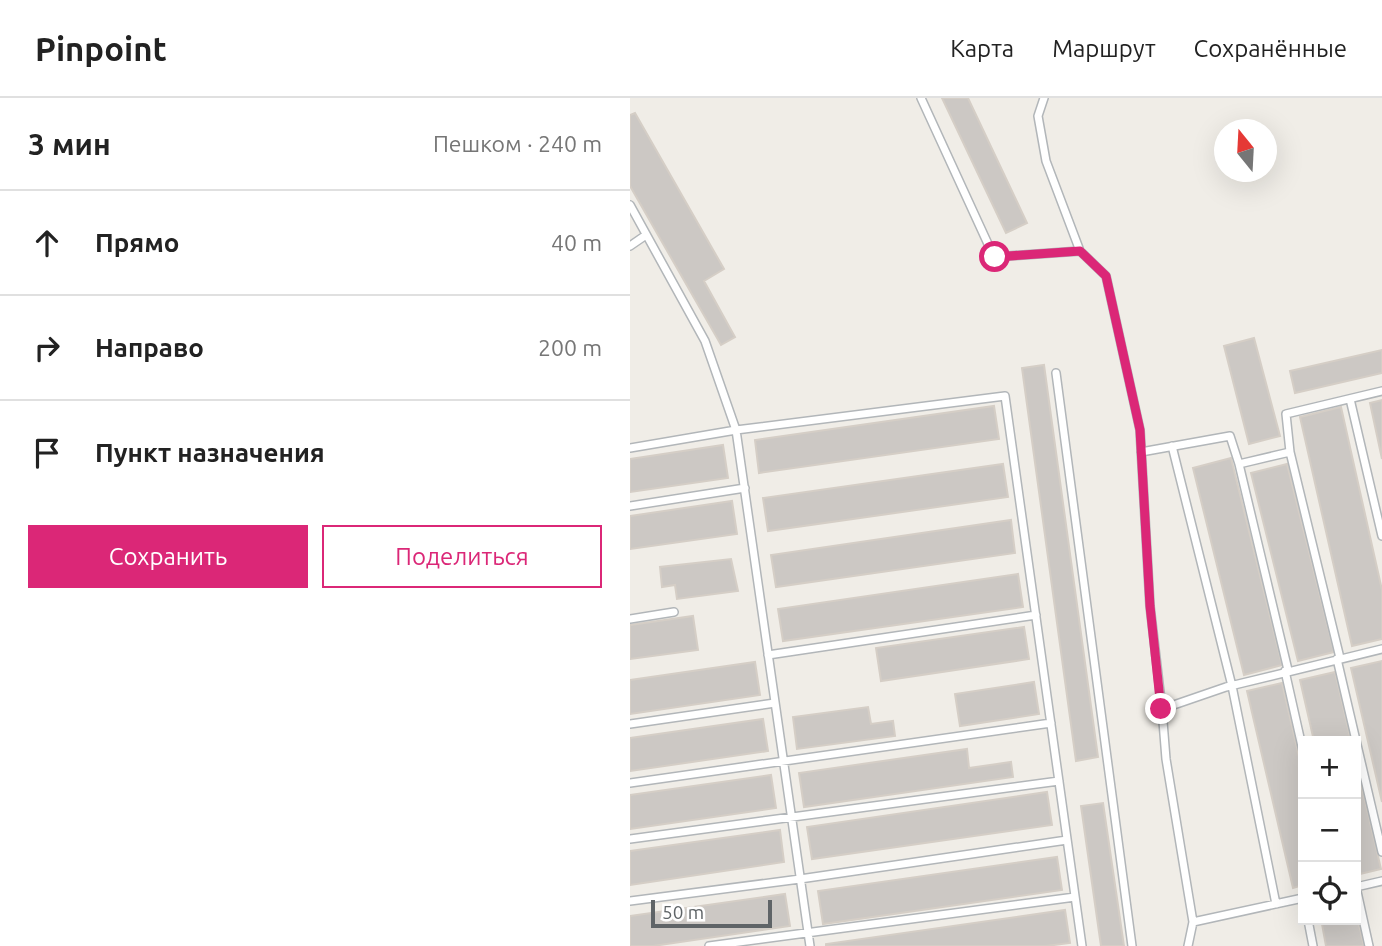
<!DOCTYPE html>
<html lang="ru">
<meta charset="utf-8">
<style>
:root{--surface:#fff;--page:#f6f6f6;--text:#222;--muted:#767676;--line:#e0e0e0;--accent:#db2777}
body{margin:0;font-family:Ubuntu,sans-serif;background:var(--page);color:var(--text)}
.controls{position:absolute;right:21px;bottom:21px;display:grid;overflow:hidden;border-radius:0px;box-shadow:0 7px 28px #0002}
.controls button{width:63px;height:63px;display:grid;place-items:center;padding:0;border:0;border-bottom:2px solid var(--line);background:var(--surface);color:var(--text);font:35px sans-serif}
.compass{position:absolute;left:584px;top:21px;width:63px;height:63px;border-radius:50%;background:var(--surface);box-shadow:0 7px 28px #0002;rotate:342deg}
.scale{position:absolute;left:21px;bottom:18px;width:121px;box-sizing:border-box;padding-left:7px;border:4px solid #5f6467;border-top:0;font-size:19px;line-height:24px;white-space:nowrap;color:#5f6467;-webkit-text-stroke:5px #fff;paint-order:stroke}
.stop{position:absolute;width:21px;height:21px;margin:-16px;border:5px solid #db2777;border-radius:50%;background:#fff}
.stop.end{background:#db2777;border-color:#fff;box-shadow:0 2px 7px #0008}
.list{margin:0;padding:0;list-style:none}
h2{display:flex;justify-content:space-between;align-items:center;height:91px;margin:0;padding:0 28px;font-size:30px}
h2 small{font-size:23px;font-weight:400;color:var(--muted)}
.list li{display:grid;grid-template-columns:46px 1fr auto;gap:21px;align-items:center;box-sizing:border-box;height:105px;padding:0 28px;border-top:2px solid var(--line)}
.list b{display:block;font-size:26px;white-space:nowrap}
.list em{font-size:23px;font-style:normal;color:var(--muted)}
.actions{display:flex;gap:14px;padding:21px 28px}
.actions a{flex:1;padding:16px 0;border:2px solid var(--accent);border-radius:0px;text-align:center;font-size:24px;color:var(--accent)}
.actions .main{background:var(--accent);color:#fff}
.icon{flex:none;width:38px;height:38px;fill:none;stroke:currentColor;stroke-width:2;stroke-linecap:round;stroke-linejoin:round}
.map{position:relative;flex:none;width:752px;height:848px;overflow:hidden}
header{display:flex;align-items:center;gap:42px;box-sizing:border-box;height:98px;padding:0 35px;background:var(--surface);border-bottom:2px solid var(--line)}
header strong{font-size:33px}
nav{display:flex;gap:38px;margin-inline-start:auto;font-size:24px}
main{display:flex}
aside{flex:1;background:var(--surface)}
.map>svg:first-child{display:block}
.building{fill:#ccc8c4;stroke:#d5cec6;stroke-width:2}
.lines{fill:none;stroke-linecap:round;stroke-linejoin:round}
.service-casing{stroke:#b2b6b9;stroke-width:10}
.service{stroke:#fff;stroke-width:7}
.route{stroke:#db2777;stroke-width:9}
</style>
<header>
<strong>Pinpoint</strong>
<nav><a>Карта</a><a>Маршрут</a><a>Сохранённые</a></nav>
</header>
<main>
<aside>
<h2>3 мин<small>Пешком · 240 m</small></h2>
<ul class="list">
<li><svg class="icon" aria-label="ahead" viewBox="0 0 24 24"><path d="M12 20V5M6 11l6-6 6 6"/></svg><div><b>Прямо</b></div><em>40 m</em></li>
<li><svg class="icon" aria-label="right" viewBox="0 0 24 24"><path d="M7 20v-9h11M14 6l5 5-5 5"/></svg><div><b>Направо</b></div><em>200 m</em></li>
<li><svg class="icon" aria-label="arrive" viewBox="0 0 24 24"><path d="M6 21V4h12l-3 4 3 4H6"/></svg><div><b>Пункт назначения</b></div></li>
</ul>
<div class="actions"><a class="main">Сохранить</a><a>Поделиться</a></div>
</aside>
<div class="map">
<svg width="752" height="848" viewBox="0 0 752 848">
<rect width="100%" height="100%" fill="#f0ede7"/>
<!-- building -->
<path class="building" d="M312 0H338L397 125 376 135Z
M5 15 94 171 74 183 105 239 91 247 0 88V17Z
M624 240 650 338 619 346 594 248Z
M752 252V275L665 295 660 273Z
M414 267 468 659 446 663 392 270Z
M752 302V361L740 305Z
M364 308 369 341 129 375 125 342Z
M711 309 752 492V541L722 548 670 319Z
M93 347 98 380 0 394V361Z
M601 360 652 567 614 577 563 370Z
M373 366 378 399 138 433 133 400Z
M657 366 704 554 668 563 621 375Z
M102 403 107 436 0 451V418Z
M381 422 385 455 146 489 141 457Z
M101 461 108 493 47 501 45 487 32 489 30 469Z
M388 476 393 509 153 543 148 511Z
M63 518 68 552 0 561V527Z
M394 529 399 561 251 583 246 550Z
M752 563V704L721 570Z
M125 564 130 597 0 616V582Z
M705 574 721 643H684L670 582Z
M404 584 409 616 330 628 325 596Z
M652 585 673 676V787L663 790 617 593Z
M238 609 241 626 263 623 265 638 167 651 163 619Z
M133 621 138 653 0 673V640Z
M337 651 339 670 381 664 383 679 174 709 169 675Z
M726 664 751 771 726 777Z
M141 677 146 710 0 731V697Z
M417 694 422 727 182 761 177 729Z
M473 705 494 848H471L451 708Z
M150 732 154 764 0 787V753Z
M427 759 432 792 193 826 188 793Z
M155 796 160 828 23 848H0V818Z
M435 812 440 845 416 848H196V846Z
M726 818H727L734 848H696L692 826 711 822H726Z"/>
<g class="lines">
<defs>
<path id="service" d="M291 0 364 159 450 153 476 178 510 332 520 508 532 611
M414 0 408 18 416 63 450 153
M0 107 75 243 106 332 0 350
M0 148 16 137
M426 275 502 848
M720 301 752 438
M542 348 602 588 646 806
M511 354 600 338 609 366 660 354 656 316 752 293
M660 354 710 560
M609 366 658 572
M0 408 115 390
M0 521 44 514
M138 557 406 517
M707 561 752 754
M655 573 673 653
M0 626 145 605
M0 685 421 625
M0 741 429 683
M0 803 170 781 437 742
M678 822 683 848
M563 824 536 661 532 611 596 589 752 551
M79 848 445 799
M180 848 106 332 375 298 452 848
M558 848 563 824 673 800
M739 848 726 789 752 783"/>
</defs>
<!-- service casing -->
<use href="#service" class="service-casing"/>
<!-- service -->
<use href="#service" class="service"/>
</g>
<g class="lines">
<!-- route -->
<path class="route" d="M365 159 450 153 476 178 510 332 520 508 531 611"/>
</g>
</svg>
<div class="controls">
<button>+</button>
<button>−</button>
<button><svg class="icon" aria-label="locate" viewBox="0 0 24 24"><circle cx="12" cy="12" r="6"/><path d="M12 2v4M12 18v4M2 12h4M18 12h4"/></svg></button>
</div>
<svg class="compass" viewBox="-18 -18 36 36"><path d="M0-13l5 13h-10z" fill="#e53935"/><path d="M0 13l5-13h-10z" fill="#767676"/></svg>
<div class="scale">50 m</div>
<div class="stop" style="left:365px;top:159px"></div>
<div class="stop end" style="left:531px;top:611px"></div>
</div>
</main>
